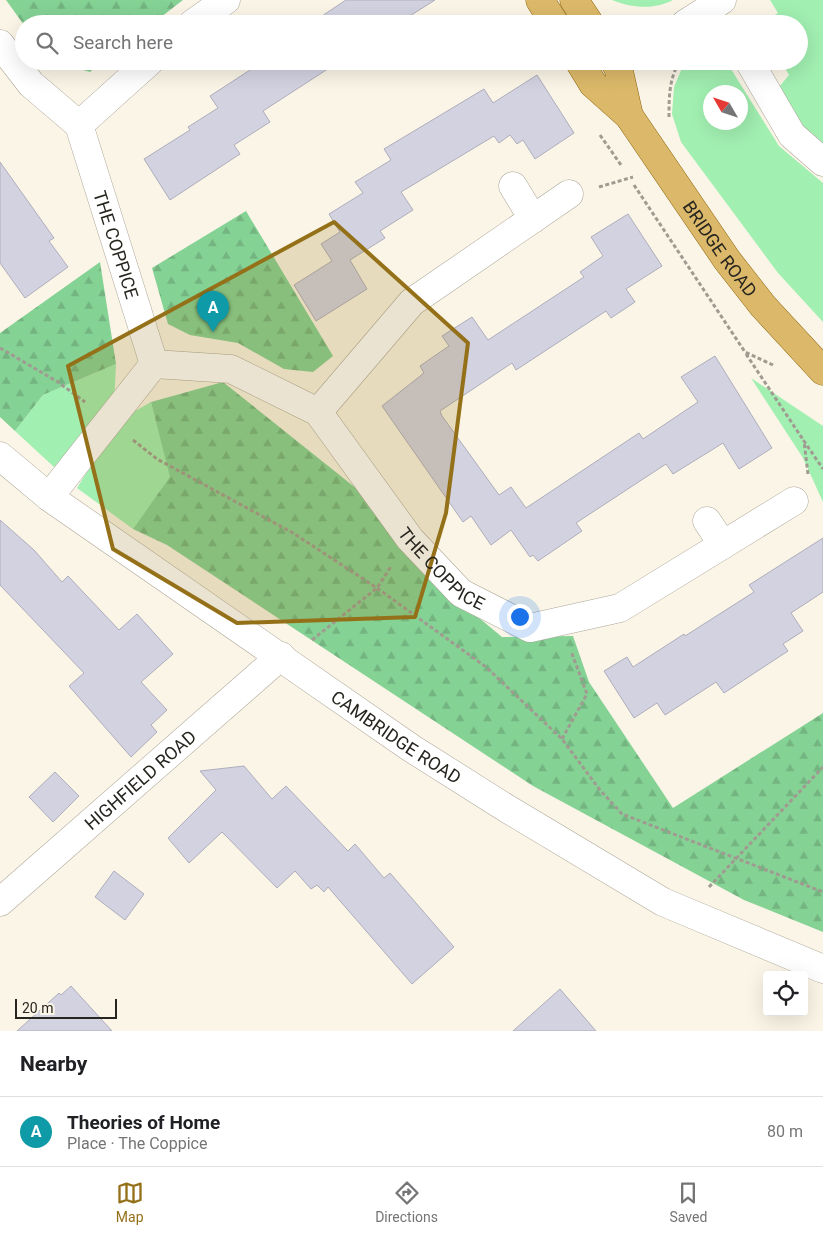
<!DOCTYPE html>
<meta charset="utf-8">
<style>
:root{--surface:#fff;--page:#f6f6f6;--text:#202124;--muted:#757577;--line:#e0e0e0;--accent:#947119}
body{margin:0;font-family:Roboto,sans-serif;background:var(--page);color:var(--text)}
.controls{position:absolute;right:15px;bottom:15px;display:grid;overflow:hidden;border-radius:5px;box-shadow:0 5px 20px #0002}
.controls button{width:45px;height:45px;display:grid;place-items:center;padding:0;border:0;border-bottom:1px solid var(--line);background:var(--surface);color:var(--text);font:25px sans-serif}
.compass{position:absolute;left:703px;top:85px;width:45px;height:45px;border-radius:50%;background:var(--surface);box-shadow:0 5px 20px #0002;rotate:309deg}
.scale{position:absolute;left:15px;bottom:12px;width:102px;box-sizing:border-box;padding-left:5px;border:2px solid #27251f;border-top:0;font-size:14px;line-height:18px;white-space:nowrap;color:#27251f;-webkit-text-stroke:4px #fbf5e7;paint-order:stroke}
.you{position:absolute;left:519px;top:616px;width:18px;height:18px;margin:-12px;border:4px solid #fff;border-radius:50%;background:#1a73e8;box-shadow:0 0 0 8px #1a73e833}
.badge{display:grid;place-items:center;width:32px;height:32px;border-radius:50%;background:var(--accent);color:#fff;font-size:16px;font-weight:700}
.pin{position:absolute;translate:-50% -41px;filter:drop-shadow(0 1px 2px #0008)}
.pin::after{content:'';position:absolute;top:26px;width:18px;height:15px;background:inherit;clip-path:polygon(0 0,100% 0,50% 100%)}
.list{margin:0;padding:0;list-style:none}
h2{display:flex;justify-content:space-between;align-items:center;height:65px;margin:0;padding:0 20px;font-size:21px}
h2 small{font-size:16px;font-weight:400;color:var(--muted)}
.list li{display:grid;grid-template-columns:32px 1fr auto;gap:15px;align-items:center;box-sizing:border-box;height:70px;padding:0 20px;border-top:1px solid var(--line)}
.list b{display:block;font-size:19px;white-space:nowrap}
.list p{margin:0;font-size:16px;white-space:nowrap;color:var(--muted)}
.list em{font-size:16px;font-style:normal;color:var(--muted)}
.icon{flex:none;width:28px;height:28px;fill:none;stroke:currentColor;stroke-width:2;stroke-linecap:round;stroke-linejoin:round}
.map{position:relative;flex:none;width:823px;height:1031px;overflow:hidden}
.search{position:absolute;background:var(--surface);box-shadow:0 5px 20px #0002;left:15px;right:15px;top:15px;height:55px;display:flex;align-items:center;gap:12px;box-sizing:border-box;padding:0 18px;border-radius:28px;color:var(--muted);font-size:19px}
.sheet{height:135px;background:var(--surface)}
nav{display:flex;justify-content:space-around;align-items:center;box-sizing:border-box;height:70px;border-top:1px solid var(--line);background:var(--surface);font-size:14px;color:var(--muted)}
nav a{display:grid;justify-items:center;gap:2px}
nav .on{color:var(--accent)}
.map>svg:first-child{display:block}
.green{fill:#a1efb1;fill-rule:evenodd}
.forest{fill:url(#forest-firs)}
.building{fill:#d3d2e1;stroke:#aeadbc}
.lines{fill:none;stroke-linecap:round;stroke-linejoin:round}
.minor-casing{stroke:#aca699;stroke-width:29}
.major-casing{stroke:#8e670f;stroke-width:29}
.path{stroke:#a09b91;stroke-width:3;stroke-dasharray:4 2.5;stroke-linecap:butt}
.minor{stroke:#fff;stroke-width:28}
.major{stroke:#dcb96a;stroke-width:28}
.marked{fill:#947119;fill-opacity:0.2;stroke:#947119;stroke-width:4;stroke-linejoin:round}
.labels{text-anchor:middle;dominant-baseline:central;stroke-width:4;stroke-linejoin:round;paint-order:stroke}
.street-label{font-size:18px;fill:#27251f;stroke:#fbf5e7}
</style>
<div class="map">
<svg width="823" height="1031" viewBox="0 0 823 1031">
<defs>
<pattern id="forest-firs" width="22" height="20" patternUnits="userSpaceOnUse" patternTransform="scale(1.25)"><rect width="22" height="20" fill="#85d295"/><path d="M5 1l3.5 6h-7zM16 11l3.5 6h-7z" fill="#73b480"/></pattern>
</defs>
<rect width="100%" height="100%" fill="#fbf5e7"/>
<!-- green -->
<path class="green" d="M612 0H673C654 10 631 8 612 0Z
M770 0H823V145L803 127 779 87 789 75 781 61H799V24H761L778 13Z
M685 61H726L779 146 823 183V322L778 273 681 142 672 114 674 87ZM710 92H740V122H710Z
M116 364 114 405 88 438 54 467 15 431 43 395Z
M751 378 823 426V502L803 458Z
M151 402 171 477 133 529 77 488 100 451 130 414Z"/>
<!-- forest -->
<path class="forest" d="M6 0H183L152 24 24 25Z
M52 61H103L90 72Z
M246 211 333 356 313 372 284 369 238 343 190 335 168 324 152 268Z
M100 262 116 364 43 395 15 431 0 417V333Z
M223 382 367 497 437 583 502 637 573 636 589 682 673 808 823 713V932L744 900 533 786 167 545 133 529 170 477 151 402Z"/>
<!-- building -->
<path class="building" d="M346 0H435L397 24H310Z
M252 61H340L263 111 270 122 234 145 240 154 170 200 144 159 190 130 188 127 218 108 210 96 250 70 247 64Z
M537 75 574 133 535 159 523 140 517 144 510 135 499 143 494 136 401 192 413 210 380 231 385 238 350 260 367 289 316 321 294 285 332 261 321 244 340 232 329 214 363 193 355 182 391 160 384 149 484 89 493 103Z
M0 162 54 238 49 241 68 267 25 298 0 263Z
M628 214 662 266 626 289 635 302 611 318 606 311 516 370 512 363 440 411 442 416 499 495 511 487 526 508 639 433 643 439 698 402 681 377 715 356 772 448 739 469 723 443 673 474 666 464 576 523 582 531 538 561 533 555 530 557 511 530 491 545 471 516 463 522 382 406 424 373 420 366 449 346 442 336 472 317 488 340 584 277 580 272 603 256 591 237Z
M0 520 34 550 62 582 68 576 119 630 137 614 173 654 141 682 167 710 151 725 157 732 131 757 69 686 84 673 0 585Z
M823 538V592L791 613 803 631 783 644 788 651 724 693 716 682 665 715 657 703 634 718 604 671 627 657 633 667 684 634 685 636 754 592 749 585Z
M244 766 272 799 286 786 348 851 355 844 384 878 390 873 454 947 412 984 328 887 324 892 317 885 311 889 295 871 277 888 222 832 189 863 168 838 216 790 200 771Z
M55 772 79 796 53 822 29 797Z
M114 871 144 894 125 920 95 897Z
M71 986 112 1031H17L59 993 61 995Z
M560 989 596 1031H513Z"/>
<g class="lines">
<defs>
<g id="minor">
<path d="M192 24 226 0"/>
<path d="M685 24 722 0"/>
<path id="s1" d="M0 44 31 84 79 125 154 364 231 369 318 412 410 539 461 593 530 628 620 608 794 501"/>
<path d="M749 61 792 135 823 162"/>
<path d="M79 125 150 61"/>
<path d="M513 186 533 219"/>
<path d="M318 412 412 302 569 194"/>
<path id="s2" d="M0 456 49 497 411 748 506 808 663 902 823 969"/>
<path d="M49 497 154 364"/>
<path d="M707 521 723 545"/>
<path id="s3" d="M0 902 281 656"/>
</g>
<g id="major">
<path d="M540 0 555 24"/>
<path d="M574 0 590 24"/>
<path id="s4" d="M579 61 593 84 629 116 727 260 763 306 823 371"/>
<path d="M614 61 618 67 629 116"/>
</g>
</defs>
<!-- minor casing -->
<use href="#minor" class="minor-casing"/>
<!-- major casing -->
<use href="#major" class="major-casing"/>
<!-- path -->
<path class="path" d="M669 117C669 97 669 78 680 61
M600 135 621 165
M634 185 745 352 773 365
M599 187 633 177
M0 348 58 382 85 402
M746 354 804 441
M133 440 157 459 293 533 377 588 486 667 562 739 600 790 622 814 823 892
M808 474 804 441 823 469
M312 640 377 588 392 565
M562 739 587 694 571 651
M709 887 823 767"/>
<!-- minor -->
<use href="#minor" class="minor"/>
<!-- major -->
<use href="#major" class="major"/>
</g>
<!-- marked area -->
<path class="marked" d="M334 222 468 343 446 513 415 617 237 623 113 549 68 366Z"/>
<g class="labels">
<!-- street labels -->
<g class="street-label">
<text stroke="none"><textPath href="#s1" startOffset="239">THE COPPICE</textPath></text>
<text stroke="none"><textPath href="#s4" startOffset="236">BRIDGE ROAD</textPath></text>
<text stroke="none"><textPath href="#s1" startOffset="739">THE COPPICE</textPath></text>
<text stroke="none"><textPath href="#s2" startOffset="486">CAMBRIDGE ROAD</textPath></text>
<text stroke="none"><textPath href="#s3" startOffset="186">HIGHFIELD ROAD</textPath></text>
</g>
</g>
</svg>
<div class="controls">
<button><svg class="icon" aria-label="locate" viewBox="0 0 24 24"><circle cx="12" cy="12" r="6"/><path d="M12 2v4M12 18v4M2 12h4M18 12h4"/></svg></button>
</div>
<svg class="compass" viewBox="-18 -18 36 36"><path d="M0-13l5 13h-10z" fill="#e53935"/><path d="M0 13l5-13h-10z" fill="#757577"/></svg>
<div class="scale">20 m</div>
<div class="you"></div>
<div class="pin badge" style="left:213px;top:332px;background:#0f9aa8">A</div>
<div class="search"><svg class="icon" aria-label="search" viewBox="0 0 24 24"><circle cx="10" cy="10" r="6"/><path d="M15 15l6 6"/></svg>Search here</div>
</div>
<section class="sheet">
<h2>Nearby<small></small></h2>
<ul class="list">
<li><span class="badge" style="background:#0f9aa8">A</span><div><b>Theories of Home</b><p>Place · The Coppice</p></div><em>80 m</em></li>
</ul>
</section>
<nav>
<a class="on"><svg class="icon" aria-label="map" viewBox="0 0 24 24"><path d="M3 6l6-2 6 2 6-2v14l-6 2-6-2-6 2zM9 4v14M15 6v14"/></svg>Map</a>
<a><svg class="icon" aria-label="directions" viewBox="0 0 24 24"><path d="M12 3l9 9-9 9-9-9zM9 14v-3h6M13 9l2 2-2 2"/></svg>Directions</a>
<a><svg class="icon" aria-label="saved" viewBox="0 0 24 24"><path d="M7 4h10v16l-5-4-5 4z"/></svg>Saved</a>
</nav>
